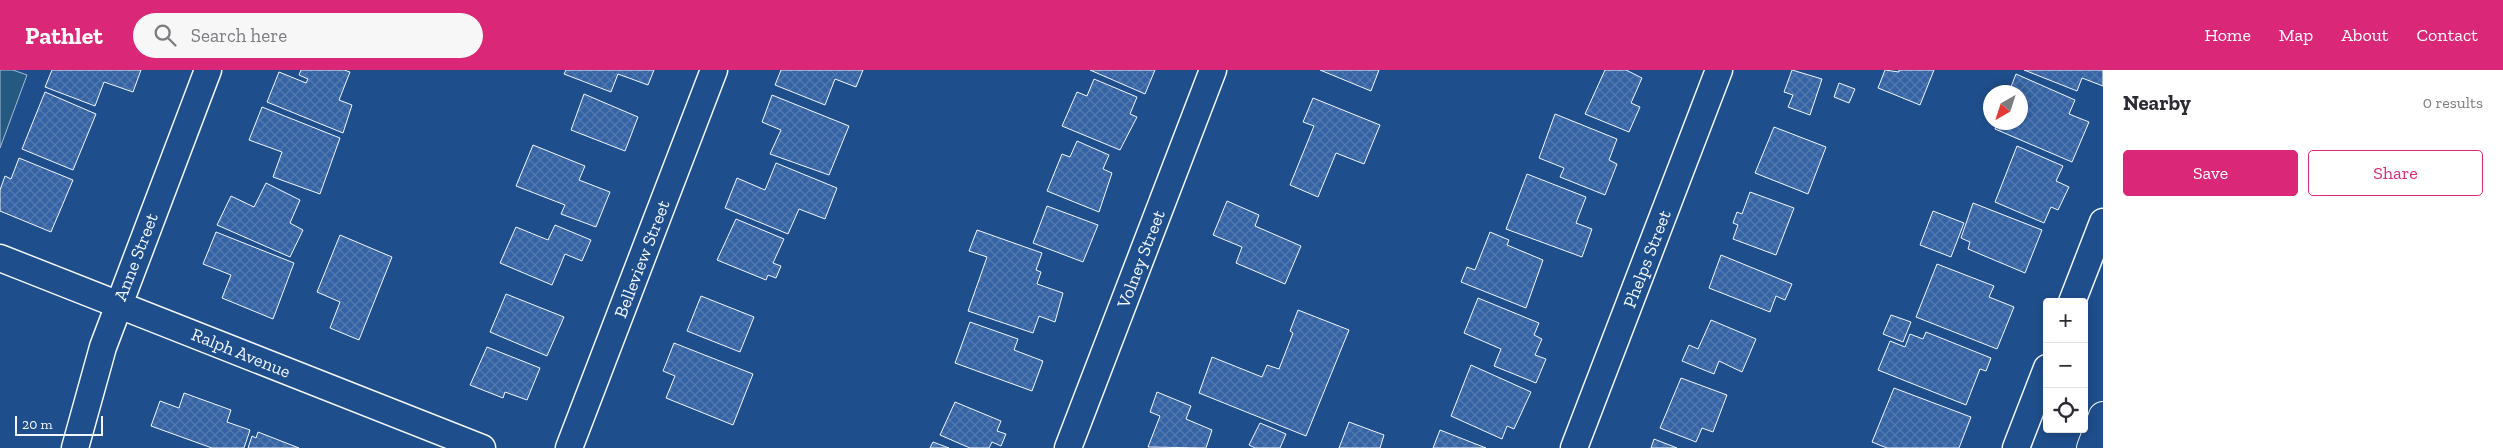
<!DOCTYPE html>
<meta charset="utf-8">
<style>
:root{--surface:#fff;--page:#f7f7f7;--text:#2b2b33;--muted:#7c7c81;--line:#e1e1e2;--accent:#db2777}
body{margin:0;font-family:"Zilla Slab",serif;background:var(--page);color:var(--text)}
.controls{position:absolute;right:15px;bottom:15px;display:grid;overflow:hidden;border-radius:5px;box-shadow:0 2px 8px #0003}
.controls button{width:45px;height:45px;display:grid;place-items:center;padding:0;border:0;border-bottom:1px solid var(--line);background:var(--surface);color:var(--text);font:25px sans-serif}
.compass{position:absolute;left:1983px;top:15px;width:45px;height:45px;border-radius:50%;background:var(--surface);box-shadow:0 2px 8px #0003;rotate:219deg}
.scale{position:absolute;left:15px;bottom:12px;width:88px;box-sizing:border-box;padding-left:5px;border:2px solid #f2f6ff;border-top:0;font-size:14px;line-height:18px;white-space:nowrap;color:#f2f6ff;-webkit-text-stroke:4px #1f4e8c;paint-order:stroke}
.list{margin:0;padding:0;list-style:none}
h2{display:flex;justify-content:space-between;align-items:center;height:65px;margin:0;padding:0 20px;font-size:21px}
h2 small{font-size:16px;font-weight:400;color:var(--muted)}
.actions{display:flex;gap:10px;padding:15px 20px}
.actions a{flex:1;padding:11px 0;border:1px solid var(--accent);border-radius:5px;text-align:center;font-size:18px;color:var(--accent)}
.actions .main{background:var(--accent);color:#fff}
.icon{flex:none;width:28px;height:28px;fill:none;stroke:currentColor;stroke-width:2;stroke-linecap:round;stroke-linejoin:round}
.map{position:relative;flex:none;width:2103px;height:378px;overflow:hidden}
header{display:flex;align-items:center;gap:30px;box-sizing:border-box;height:70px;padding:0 25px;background:var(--accent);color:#fff}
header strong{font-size:24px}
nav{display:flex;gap:28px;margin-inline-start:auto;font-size:18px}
.search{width:350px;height:45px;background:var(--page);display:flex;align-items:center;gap:12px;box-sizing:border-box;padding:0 18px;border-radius:28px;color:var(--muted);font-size:19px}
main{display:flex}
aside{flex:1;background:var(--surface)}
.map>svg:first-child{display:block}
.park{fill:#245a82;stroke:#a8bbd7}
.building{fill:url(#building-cross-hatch);stroke:#f2f6ff}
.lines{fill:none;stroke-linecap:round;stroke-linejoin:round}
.minor-casing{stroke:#f2f6ff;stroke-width:29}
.secondary-casing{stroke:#f2f6ff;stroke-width:30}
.minor{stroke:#1f4e8c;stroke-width:26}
.secondary{stroke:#1f4e8c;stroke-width:28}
.labels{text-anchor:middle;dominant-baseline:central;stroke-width:4;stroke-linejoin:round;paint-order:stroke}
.street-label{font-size:18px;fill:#f2f6ff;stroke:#1f4e8c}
</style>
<header>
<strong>Pathlet</strong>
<div class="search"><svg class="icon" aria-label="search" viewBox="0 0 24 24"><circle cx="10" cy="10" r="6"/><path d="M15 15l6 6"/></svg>Search here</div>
<nav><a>Home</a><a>Map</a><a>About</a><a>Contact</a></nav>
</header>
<main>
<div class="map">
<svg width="2103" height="378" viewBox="0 0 2103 378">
<defs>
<pattern id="building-cross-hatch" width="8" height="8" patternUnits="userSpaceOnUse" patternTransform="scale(1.25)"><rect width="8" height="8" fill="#3563a3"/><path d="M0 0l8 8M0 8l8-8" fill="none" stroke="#537ab1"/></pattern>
</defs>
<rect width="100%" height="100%" fill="#1f4e8c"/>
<!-- park -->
<path class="park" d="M0 0H13L27 5 0 78Z"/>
<!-- building -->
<path class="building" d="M52 0H141L133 22 104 12 95 36 45 17Z
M301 0H344L350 2 339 30 352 35 343 63 267 32 279 2 306 13 308 9 299 5Z
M566 0H654L648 15 618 4 611 22 564 4Z
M781 0H863L856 17 835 9 825 35 775 15Z
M1090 0H1155L1145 24Z
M1320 0H1379L1371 21Z
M1605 0H1626L1642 8 1631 33 1640 37 1629 62 1585 44Z
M1792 0 1822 9 1810 45 1788 37 1793 25 1784 22Z
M1885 0 1899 2V0H1934L1920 35 1878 18Z
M2024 0H2103V16L2082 8 2077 21Z
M2016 4 2075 30 2069 44 2089 52 2072 92 1995 59 1998 52H2020V22H2009Z
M1094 9 1137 27 1130 44 1137 47 1120 80 1062 56 1077 22 1087 26Z
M1839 13 1855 19 1849 33 1834 27Z
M45 22 96 44 73 100 22 79Z
M584 24 638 47 625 81 571 60Z
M772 25 849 56 829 105 770 84 781 60 762 52Z
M1313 28 1380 55 1364 94 1336 83 1318 127 1290 115 1314 56 1303 52Z
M262 37 340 68 320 124 273 107 282 82 249 70Z
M1555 44 1617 69 1609 90 1617 94 1605 125 1560 107 1564 98 1539 88Z
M1774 57 1826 77 1808 124 1755 103Z
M1077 71 1109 85 1103 99 1112 103 1099 142 1047 121 1062 84 1070 87Z
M533 75 585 96 579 110 610 122 596 157 561 144 565 135 516 116Z
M2017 76 2063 96 2056 111 2069 117 2058 140 2051 137 2044 153 1995 132Z
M19 88 73 110 51 162 0 141V120L5 106 11 109Z
M776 93 837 118 825 149 799 139 788 164 725 138 737 108 765 120Z
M1527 104 1586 127 1576 153 1592 159 1582 187 1506 159Z
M266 113 300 130 290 153 303 160 290 187 217 155 231 126 254 137Z
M1750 122 1794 138 1776 185 1733 169 1738 155 1733 153 1737 142 1742 144Z
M1227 131 1259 145 1255 156 1301 176 1285 214 1236 193 1242 177 1213 165Z
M1973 133 2042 160 2025 203 1968 179 1970 172 1961 168Z
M1047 136 1098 155 1083 192 1033 173Z
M1933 141 1964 153 1951 187 1920 175Z
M736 149 784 169 773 193 781 196 776 208 768 205 766 210 717 190Z
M555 155 591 170 582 191 565 184 552 215 500 193 516 157 548 170Z
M977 160 1042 183 1036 200 1041 202 1037 214 1063 223 1055 252 1039 246 1033 263 968 241 987 187 969 181Z
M216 162 294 193 273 249 222 228 231 205 203 194Z
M1490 162 1509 170 1507 175 1543 190 1526 238 1461 212 1467 197 1475 200Z
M340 165 392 187 359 270 330 258 340 232 317 222Z
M1721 185 1792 214 1785 230 1776 226 1770 242 1709 218Z
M1937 194 1994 216 1989 227 2014 237 1997 279 1916 247Z
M506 224 564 247 547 286 490 262Z
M701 226 754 247 740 282 687 261Z
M1478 228 1539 253 1534 265 1542 269 1535 285 1546 289 1536 313 1494 296 1501 279 1464 263Z
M1298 240 1349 260 1306 366 1199 323 1212 287 1262 307 1267 295 1279 299 1293 263 1290 261Z
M1891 245 1911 252 1903 272 1883 264Z
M1711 250 1756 269 1742 302 1719 291 1714 304 1682 291 1689 275 1698 279Z
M970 252 1018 269 1014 280 1043 291 1032 321 955 293Z
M1926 262 1991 288 1986 301 1980 299 1966 335 1878 300 1890 271 1905 277 1910 264 1923 269Z
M674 273 753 304 733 355 666 328 675 306 663 301Z
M487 277 540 298 527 330 505 322 503 328 470 315Z
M1471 295 1531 322 1514 359 1507 356 1502 369 1451 346Z
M1681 308 1727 325 1713 362 1702 358 1696 372 1660 358Z
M1894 318 1971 347 1959 378H1887L1872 372Z
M1157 322 1191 336 1186 349 1212 360 1206 378 1148 377 1160 346 1150 342Z
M184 323 231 340 227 352 250 360 244 378H212L151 356 160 331 179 338Z
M955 332 1001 351 997 361 1006 364 1001 376 992 372 989 378H970L940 365Z
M1349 352 1384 365 1380 378H1339Z
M1260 353 1286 364 1280 378H1255L1249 375Z
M1440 360 1486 378H1433Z
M258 362 299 378H248L252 366 256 368Z
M1654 369 1677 378H1651Z
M933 372 949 378H930Z"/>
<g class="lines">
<defs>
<path id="minor" d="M0 188 482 378
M2072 232 2103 152
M75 378 103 277 208 0
M569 378 714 0
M1068 378 1213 0
M1574 378 1719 0
M2016 378 2047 298"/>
<path id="secondary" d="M2091 378 2103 346"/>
</defs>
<!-- minor casing -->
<use href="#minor" class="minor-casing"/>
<!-- secondary casing -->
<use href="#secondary" class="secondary-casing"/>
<!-- minor -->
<use href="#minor" class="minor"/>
<!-- secondary -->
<use href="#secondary" class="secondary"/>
</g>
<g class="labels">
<!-- street labels -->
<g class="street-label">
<text transform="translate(136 187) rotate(-69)">Anne Street</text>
<text transform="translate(642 189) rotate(-69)">Belleview Street</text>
<text transform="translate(1141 189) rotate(-69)">Volney Street</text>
<text transform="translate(1647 189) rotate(-69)">Phelps Street</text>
<text transform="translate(241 283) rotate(22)">Ralph Avenue</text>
</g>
</g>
</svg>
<div class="controls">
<button>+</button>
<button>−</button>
<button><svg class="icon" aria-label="locate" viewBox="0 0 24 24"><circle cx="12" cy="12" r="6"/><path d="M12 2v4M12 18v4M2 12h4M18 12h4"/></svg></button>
</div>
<svg class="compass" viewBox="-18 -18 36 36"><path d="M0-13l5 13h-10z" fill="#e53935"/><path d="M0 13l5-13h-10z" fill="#7c7c81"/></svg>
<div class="scale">20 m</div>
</div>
<aside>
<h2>Nearby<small>0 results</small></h2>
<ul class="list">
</ul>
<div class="actions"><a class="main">Save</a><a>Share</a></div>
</aside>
</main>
